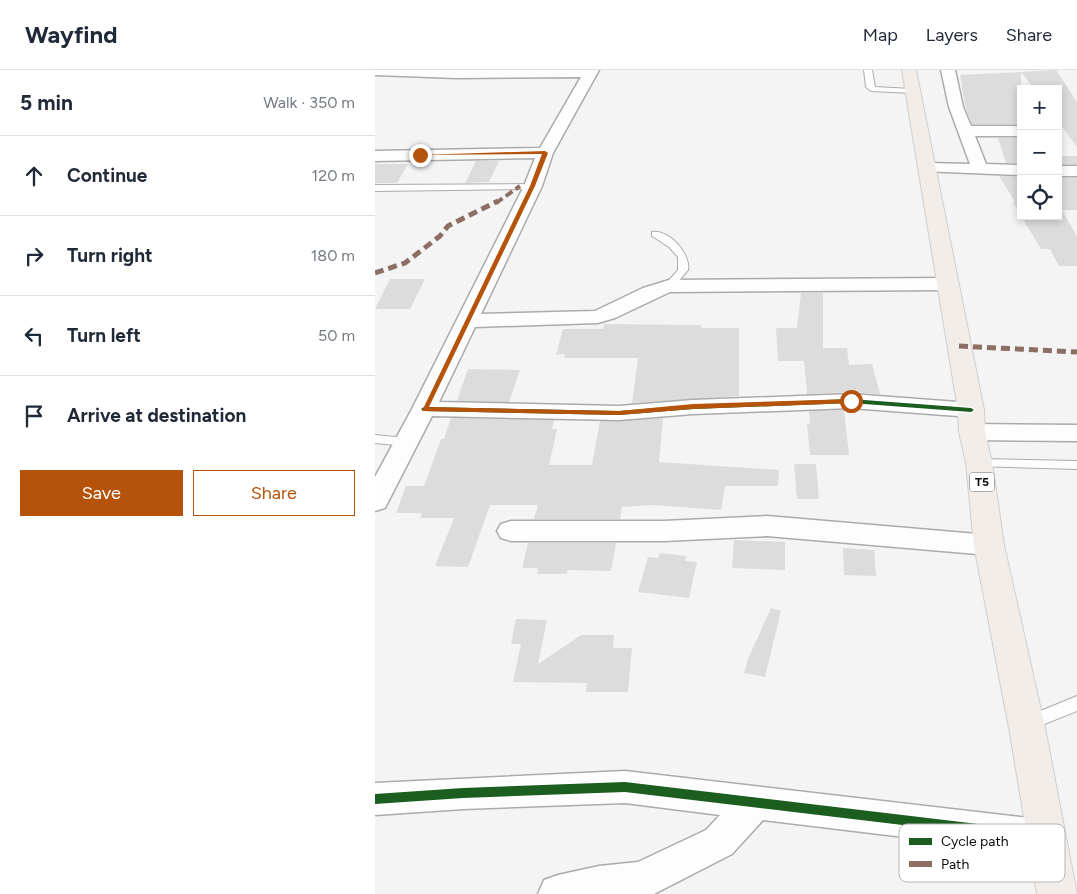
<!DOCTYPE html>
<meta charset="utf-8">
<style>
:root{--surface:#fff;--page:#f6f6f7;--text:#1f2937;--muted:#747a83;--line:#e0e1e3;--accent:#b45309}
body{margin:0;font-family:Figtree,sans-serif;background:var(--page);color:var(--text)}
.controls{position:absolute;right:15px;top:15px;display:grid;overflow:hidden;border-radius:0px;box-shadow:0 2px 8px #0003}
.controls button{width:45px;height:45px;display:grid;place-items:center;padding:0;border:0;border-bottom:1px solid var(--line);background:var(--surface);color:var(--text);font:25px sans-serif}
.stop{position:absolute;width:15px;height:15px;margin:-11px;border:4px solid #b45309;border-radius:50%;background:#fff}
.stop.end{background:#b45309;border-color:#fff;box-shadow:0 1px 5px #0008}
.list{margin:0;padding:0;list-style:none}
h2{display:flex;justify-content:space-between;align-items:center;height:65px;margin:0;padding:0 20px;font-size:21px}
h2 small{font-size:16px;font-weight:400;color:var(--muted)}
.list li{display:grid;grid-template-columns:32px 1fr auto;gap:15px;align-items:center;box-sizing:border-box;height:80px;padding:0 20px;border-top:1px solid var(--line)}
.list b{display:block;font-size:19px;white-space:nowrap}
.list em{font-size:16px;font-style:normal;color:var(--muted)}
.actions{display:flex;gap:10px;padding:15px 20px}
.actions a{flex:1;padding:11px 0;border:1px solid var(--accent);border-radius:0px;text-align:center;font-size:18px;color:var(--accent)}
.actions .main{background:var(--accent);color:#fff}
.icon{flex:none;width:28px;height:28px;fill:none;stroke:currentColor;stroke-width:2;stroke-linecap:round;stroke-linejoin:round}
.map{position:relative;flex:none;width:702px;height:824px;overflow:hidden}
header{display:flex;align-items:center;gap:30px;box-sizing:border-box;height:70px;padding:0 25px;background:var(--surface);border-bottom:1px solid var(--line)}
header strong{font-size:24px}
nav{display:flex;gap:28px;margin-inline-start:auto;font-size:18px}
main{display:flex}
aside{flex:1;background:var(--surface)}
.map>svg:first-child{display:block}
.building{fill:#dcdcdc}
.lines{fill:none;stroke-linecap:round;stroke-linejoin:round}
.service-casing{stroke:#ababab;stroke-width:2}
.minor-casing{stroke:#ababab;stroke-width:3}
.trunk-casing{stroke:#cfcfcf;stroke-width:2}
.service{fill:#fdfdfe;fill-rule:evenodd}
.minor{fill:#fdfdfe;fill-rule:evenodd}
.trunk{fill:#f2ede8;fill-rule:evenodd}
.quiet-far1{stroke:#8d6e63;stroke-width:4;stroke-dasharray:8 4;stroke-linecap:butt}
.quiet{stroke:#8d6e63;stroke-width:5;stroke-dasharray:9 5;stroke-linecap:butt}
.cycleway-casing{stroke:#fff;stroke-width:3}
.cycleway{fill:#1b5e20;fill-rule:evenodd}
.route{fill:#b45309}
.labels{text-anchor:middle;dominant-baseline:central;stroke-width:4;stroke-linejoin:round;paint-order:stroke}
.shield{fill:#fff;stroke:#565656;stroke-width:1}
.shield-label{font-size:12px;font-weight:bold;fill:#0d0d0d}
.key{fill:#fff;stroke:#b6b6b6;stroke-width:1}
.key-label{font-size:14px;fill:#0d0d0d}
</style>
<header>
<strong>Wayfind</strong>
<nav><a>Map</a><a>Layers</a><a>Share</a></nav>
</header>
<main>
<aside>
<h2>5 min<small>Walk · 350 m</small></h2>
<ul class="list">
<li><svg class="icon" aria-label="ahead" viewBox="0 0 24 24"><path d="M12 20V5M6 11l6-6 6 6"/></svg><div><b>Continue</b></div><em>120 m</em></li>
<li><svg class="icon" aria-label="right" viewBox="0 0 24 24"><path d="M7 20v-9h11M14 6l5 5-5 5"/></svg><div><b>Turn right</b></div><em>180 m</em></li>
<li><svg class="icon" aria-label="left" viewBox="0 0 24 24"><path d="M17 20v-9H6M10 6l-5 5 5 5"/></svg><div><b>Turn left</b></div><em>50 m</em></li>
<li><svg class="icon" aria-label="arrive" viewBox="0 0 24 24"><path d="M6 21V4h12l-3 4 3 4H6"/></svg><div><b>Arrive at destination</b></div></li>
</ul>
<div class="actions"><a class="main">Save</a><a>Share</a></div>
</aside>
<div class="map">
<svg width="702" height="824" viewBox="0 0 702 824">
<rect width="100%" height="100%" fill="#f4f4f5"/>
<!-- building -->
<path class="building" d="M681 0 702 32V77L683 51V19H659L646 2Z
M646 2V54H597L590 36 585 5Z
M623 68H646V93H631Z
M683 86H702V94H683Z
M101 91H124L114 112 90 113Z
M0 94H33L22 113H0Z
M624 106 646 107V146L638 132H640Z
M683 108H702V140H687L702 167V196H684L675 179H666L646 146H683Z
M15 209H50L35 239H0Z
M426 223H448V278H472L474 295 497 294 505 324 476 322 432 324 429 291H403L401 258H422Z
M229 254 326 255V258H364V326L257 333 263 288H189L190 284 181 285 188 259H228Z
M93 299 145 300 134 332 82 331Z
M469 340 474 385H435L432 354H435L434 341Z
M76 348 179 350 177 359H182L174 395H217L225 351 288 348 284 392 404 400 403 416H350L346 440 277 435 247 437 245 449H159L163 435H115L93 497 60 496 79 448H45L47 443H21L31 416H49L66 369H69Z
M419 394H441L444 429H422Z
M359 470 410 472V500L357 498Z
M153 473H241L236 501 193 500 192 504H162L163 498H147Z
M468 478 499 480 501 506 469 505Z
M285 483 311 486 310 491 322 492 314 528 263 522 273 487 283 488Z
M396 538 406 541 390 607 369 603 373 589Z
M141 549 172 550 163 594 206 565H239L238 578H257L253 622H211L212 613 138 612 146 574H136Z"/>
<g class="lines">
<defs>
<path id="service" d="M489 0H497L500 17 537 19 541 21 537 23 496 21 491 17Z
M161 114V118L158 119 0 121V115Z
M277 162C294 159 316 184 313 200L298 218H290L289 216 303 200V187L294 177 277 166Z
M0 365 31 368 38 372 31 376 0 373Z
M604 389 702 391V399L599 396 597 393 599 390Z
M702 626V641L652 661 646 659 643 654 646 649Z"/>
<path id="minor" d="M0 0H224L178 83 167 116 106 244 220 241 268 218 294 210 573 208 580 210 583 214 580 218 573 220 295 222 240 248 223 253 100 257 64 332 244 336 318 330 476 324 596 333 604 335 608 340 604 345 596 347 476 338 318 344 244 350 57 346 13 432 10 438 0 441V407L37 339 149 116 160 88 0 91V81L165 78 206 7 82 8 0 5Z
M566 0H580L588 37 596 56H646V66H600L611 94 646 95V105L546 101 544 98 546 95 552 93 595 94 574 37Z
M683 96H702V106H683Z
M597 354 702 355V371L597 370 588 367 585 362 588 357Z
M392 446 614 465 624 468 628 475 624 482 614 485 392 466 289 471H136L126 468 122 461 126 454 136 451H289Z
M250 701 671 750 684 755 690 767 684 779 671 784 388 750 357 784 279 824H163L169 810 183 805 224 796 263 792 331 760 345 745 250 733 88 739 0 745V713Z"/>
<path id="trunk" d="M527 0H541L609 340 610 362 617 393 629 475 670 658 702 824H662L634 658 599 475 591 393 584 362 583 340Z"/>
</defs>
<!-- service casing -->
<use href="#service" class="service-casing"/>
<!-- minor casing -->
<use href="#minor" class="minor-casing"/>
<!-- trunk casing -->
<use href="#trunk" class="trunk-casing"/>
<!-- service -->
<use href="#service" class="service"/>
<!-- minor -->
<use href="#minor" class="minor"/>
<!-- trunk -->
<use href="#trunk" class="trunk"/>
<!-- quiet-far1 -->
<path class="quiet-far1" d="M121 133 145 116"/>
<!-- quiet -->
<path class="quiet" d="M0 203 30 193 65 166 73 156 123 131
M584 276 702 282"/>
<defs>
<path id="cycleway" d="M476 329 596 338 599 340 596 342 476 333 318 339 244 345 49 341 46 339 49 337 244 341 318 335Z
M250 712 671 762 675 763 676 767 675 771 671 772 250 722 88 728 0 734V724L88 718Z"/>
</defs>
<!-- cycleway casing -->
<use href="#cycleway" class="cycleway-casing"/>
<!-- cycleway -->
<use href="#cycleway" class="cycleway"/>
</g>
<!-- route -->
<path class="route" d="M170 81 173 83 160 116 54 337 244 341 318 334 476 329 479 331 478 333 318 339 244 345 47 341 155 116 167 84 42 85Z"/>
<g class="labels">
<!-- shield labels -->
<rect class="shield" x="594.5" y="402.5" width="25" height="19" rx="4"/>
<g class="shield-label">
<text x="607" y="412">T5</text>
</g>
</g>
<!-- legend -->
<rect x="524" y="754" width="166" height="58" rx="8" class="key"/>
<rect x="534" y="768" width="23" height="7" fill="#1b5e20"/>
<rect x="534" y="791" width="23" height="6" fill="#8d6e63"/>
<g class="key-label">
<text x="566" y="776">Cycle path</text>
<text x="566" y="799">Path</text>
</g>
</svg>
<div class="controls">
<button>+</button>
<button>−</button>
<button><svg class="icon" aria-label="locate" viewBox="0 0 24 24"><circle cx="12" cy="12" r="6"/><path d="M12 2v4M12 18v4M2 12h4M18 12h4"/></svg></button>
</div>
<div class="stop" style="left:476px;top:331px"></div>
<div class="stop end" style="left:45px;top:85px"></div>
</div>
</main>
